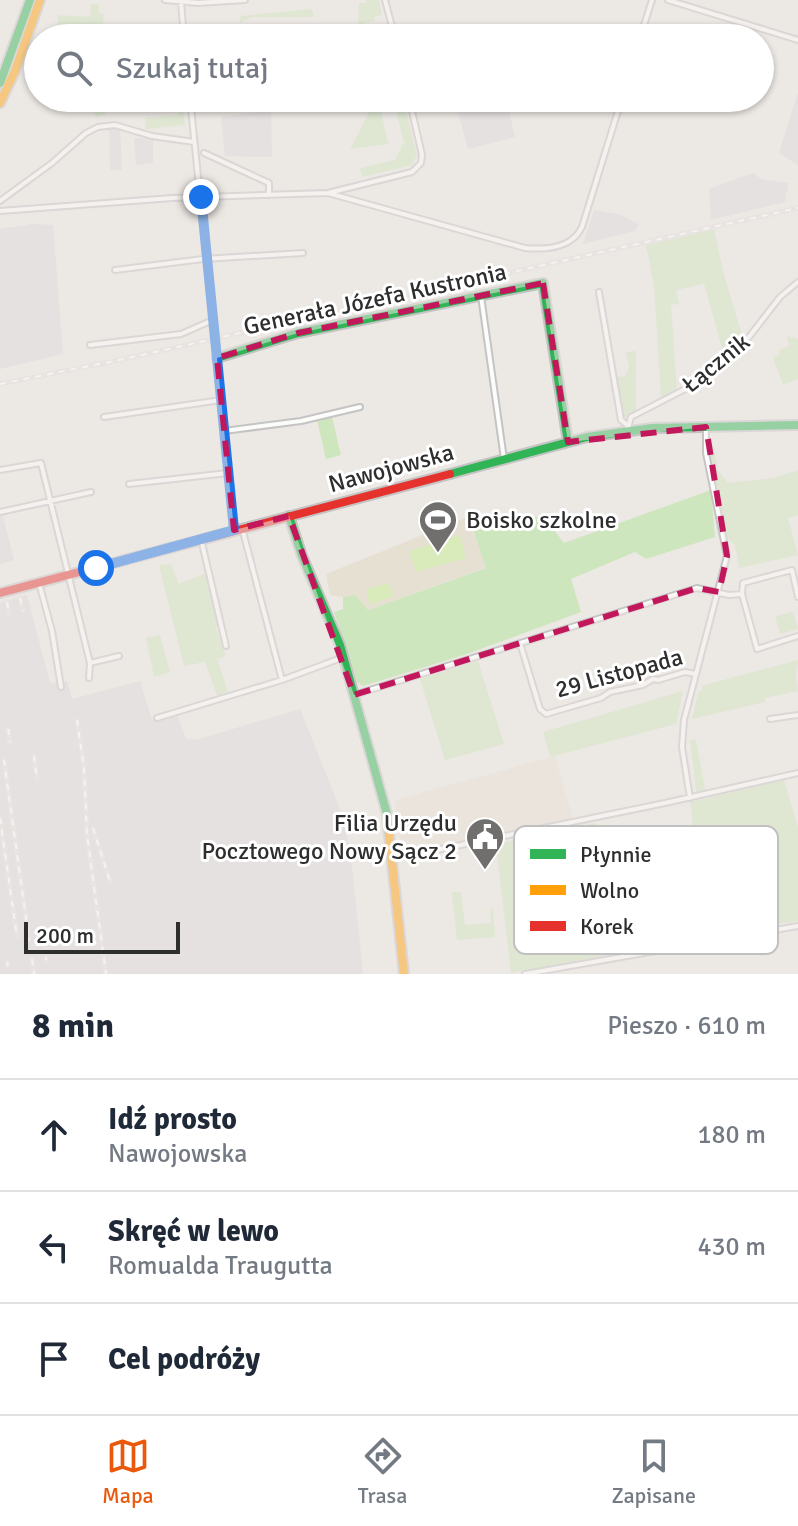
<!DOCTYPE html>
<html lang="pl">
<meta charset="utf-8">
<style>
:root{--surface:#fff;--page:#f6f6f7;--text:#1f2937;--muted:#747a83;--line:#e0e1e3;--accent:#ea580c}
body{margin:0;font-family:Signika,sans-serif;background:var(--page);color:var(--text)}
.scale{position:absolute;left:24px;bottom:20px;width:156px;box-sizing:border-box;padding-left:8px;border:4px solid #2e2e2e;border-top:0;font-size:22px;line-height:28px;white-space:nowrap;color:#2e2e2e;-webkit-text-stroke:6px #fff;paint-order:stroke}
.stop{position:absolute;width:24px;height:24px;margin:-18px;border:6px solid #1a73e8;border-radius:50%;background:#fff}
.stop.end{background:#1a73e8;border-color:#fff;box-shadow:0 2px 8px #0008}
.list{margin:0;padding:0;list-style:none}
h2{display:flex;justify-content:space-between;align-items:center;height:104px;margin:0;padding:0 32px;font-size:34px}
h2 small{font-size:26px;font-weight:400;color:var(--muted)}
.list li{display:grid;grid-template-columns:52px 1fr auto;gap:24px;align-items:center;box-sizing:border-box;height:112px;padding:0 32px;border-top:2px solid var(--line)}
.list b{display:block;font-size:30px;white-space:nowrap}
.list p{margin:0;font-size:26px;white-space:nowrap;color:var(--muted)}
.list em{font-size:26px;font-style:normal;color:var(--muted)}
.icon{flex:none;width:44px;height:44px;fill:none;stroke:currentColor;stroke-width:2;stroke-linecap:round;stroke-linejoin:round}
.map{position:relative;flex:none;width:798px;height:974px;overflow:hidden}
.search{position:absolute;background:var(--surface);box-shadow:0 2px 6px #0004;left:24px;right:24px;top:24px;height:88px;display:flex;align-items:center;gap:20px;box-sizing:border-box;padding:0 28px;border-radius:44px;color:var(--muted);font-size:30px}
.sheet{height:440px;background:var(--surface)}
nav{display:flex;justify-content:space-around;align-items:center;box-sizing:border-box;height:112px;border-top:2px solid var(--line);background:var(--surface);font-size:22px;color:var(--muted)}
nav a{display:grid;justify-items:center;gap:4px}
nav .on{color:var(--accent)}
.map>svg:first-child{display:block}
.industrial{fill:#dcd9db}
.education{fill:#e6e0d3}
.green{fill:#cee6be}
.pitch{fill:#d9eabb}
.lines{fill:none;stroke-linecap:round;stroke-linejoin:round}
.street-casing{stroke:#c5c4c5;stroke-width:8}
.fast-casing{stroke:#c5c4c5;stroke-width:12}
.slow-casing{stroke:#c5c4c5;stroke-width:12}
.jam-casing{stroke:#c5c4c5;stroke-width:12}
.street{stroke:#fcfcfb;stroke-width:4}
.fast{stroke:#30b455;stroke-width:8}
.slow{stroke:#ff9f0a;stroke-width:8}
.jam{stroke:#e5322d;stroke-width:8}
.rail-casing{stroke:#dfdfe1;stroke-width:5}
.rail{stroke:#fff;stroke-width:2;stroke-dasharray:6;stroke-linecap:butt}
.route{stroke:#1a73e8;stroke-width:10}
.marked{fill:none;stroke:#c2185b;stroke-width:6;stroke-dasharray:16 10;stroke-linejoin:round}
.labels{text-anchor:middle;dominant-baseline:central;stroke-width:6;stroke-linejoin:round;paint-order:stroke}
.street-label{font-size:24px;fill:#2e2e2e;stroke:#fff}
.poi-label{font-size:24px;fill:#2e2e2e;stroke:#fff;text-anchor:start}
.key{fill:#fff;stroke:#c0c0c0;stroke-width:2}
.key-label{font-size:22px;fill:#2e2e2e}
</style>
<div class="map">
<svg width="798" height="974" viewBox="0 0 798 974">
<rect width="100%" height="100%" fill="#ece8e4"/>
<!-- industrial -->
<path class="industrial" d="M797 95H798V165L779 153Z
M423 98H506L515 137 468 149 455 101 424 107Z
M271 110 272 157 225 156 221 117Z
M109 129H120L122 170H110Z
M134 138H153V163L136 165Z
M753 173 761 179 788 183 785 202 711 220 709 189Z
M594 210 618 214 639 224 635 231 583 244Z
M33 224 53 225 63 354 0 369V229Z
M0 516H3L14 560 0 564Z
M27 595 50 683 67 681 72 699 140 681 152 720 177 715 186 739 196 740 300 709 342 814 351 857 363 974H0V603Z"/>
<!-- education -->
<path class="education" d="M467 517 487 567 368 610 355 595 343 597 330 595 326 574Z
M555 756 573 819 444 847 401 851 395 800Z"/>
<!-- green -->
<path class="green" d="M34 0H37L0 98V91Z
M366 0H379L382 15 374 17 375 21 358 25 359 3H366Z
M91 4H99V13L104 14 101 38H82L81 28 58 27V15L90 17Z
M312 9 314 17H252L239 23 241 16Z
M79 98H104L105 115 97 117Z
M177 98H182L185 125 146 129 145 118 178 115Z
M393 98H403L417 155 412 165 362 177 360 168 395 160 403 143 405 147Z
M379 102 388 144 350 149 368 114Z
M714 229 724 275 743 338 724 355 704 284 676 290 679 304 671 305 677 392 661 399 654 286 646 245Z
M787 336 798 339V379L783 385 773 358 780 354 779 350 789 346Z
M636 351V412L623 420 616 376 624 377 629 367 626 352Z
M332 417 341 455 326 459 317 420Z
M707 439 713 445 718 470 728 483 774 478 798 470V515L788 518 798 555 739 568 735 545 725 537Z
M711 490 715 537 646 559 635 552 571 579 581 612 467 654 363 686 357 682 334 612 343 609V597L355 595 368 610 486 568 473 530 486 522 528 515 530 518 543 516 546 512 550 525 564 543Z
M171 564 179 584 208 572 220 622 216 628 226 656 217 659 228 692 217 695 205 662 184 666 159 565Z
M793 612 798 629 780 634 775 616Z
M160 635 170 672 154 677 146 638Z
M798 660 796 677 798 691 765 698V702L692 719 698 693 703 688 701 686Z
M478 661 504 744 445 760 420 679Z
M683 691 676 724 550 757 543 732Z
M690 740H696L705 790 697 792 696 789Z
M784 780 798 827V921L717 932 712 907 693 911 686 875 699 873 690 802Z
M596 823 613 954 511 973 496 844Z
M452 892H461L465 925 491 923 490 909H493L495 937 457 940Z"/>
<!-- pitch -->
<path class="pitch" d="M460 535 466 558 416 572 409 551Z
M389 583 393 597 370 604 366 589Z"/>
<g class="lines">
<defs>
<path id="street" d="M165 0 198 3 245 0
M385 0 395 38
M668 0 798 40
M181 2 184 38
M640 38 652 0
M190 98 234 530
M204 153 269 183V195
M328 193 525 248C546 250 572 248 582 227L622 98
M0 201 52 163 86 133 98 127 115 125 152 136 194 142
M0 211 172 198 328 193 412 172 421 163 422 155 409 98
M115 270 203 259 303 253
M599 292 621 420 627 425
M481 296 504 459
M90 345 181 334 213 320
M104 417 221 400
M224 431 301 421 360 407
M627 431 631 417 693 385 749 337 780 297 798 282
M0 470 41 463 90 663 89 678
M129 484 228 473
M0 512 91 492
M242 528 282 680
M201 539 226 646
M39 583 52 631 61 687
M742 594 757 649 798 636
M520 643 540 709 546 714 601 698 610 692 643 685 653 679 658 680 685 672 696 674
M90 663 119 656
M354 695 697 588 729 595 742 594 743 583 792 570 798 597
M157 718 282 680 344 657
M770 719 798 715
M690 798 682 747 684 720 727 556 706 453V427
M393 859 665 803 798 773
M525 974 798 926"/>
<path id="fast" d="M0 83 30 0
M217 358 298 333 543 283 568 442
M450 474 587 437 652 428 798 425
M289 516 302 556 340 645 387 814 389 834"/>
<path id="slow" d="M0 103 15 71 40 0
M389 834 404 974"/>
<path id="jam" d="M0 593 450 474"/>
</defs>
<!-- street casing -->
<use href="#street" class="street-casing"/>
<!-- fast casing -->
<use href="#fast" class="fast-casing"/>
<!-- slow casing -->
<use href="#slow" class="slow-casing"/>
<!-- jam casing -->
<use href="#jam" class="jam-casing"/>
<!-- street -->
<use href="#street" class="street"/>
<!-- fast -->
<use href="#fast" class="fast"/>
<!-- slow -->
<use href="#slow" class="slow"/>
<!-- jam -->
<use href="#jam" class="jam"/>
<defs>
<path id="rail" d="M0 384 124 359 798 208
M20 598 23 611
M7 602 9 613
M77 720 84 768 87 835 106 974
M8 729 10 742
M34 756 37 780
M4 760 29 940
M0 818 17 937
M93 828 110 881
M46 957V960
M32 959 34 974
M7 962 8 966"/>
</defs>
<!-- rail casing -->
<use href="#rail" class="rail-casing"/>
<!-- rail -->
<use href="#rail" class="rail"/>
</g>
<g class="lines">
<!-- route -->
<path class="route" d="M96 568 234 530 201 197"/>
</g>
<!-- marked area -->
<path d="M0 0H798V974H0ZM543 283 568 442 706 427 727 556 719 592 697 588 354 695 289 516 234 530 217 358 298 333Z" fill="#ece8e4" fill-opacity=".55" fill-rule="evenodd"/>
<path class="marked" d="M543 283 568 442 706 427 727 556 719 592 697 588 354 695 289 516 234 530 217 358 298 333Z"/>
<!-- icons -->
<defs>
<symbol id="stadium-pin" viewBox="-11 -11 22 30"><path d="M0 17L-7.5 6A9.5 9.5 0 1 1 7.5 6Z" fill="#706f6e" stroke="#fff"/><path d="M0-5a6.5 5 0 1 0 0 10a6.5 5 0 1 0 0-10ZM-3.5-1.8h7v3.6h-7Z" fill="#fff"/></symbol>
<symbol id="civic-pin" viewBox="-11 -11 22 30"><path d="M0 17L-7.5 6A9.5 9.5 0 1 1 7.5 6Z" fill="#706f6e" stroke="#fff"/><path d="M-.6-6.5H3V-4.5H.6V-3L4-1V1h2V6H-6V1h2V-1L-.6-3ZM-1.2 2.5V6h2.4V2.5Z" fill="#fff"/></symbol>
</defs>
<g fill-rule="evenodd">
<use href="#stadium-pin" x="416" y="498" width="44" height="60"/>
<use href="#civic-pin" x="463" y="815" width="44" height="60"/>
</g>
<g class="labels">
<!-- street labels -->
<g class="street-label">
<text transform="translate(375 299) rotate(-12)">Generała Józefa Kustronia</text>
<text transform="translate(716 363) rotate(-39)">Łącznik</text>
<text transform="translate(391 468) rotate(-15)">Nawojowska</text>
<text transform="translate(619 673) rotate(-15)">29 Listopada</text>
</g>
<!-- poi labels -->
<g class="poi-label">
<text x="466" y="520">Boisko szkolne</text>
<text x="457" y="823" text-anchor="end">Filia Urzędu<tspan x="457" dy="28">Pocztowego Nowy Sącz 2</tspan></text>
</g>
</g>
<!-- legend -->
<rect x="514" y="826" width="264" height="128" rx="12" class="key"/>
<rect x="530" y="849" width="36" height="10" fill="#30b455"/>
<rect x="530" y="885" width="36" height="10" fill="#ff9f0a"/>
<rect x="530" y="921" width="36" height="10" fill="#e5322d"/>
<g class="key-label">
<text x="580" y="862">Płynnie</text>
<text x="580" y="898">Wolno</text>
<text x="580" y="934">Korek</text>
</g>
</svg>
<div class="scale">200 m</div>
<div class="stop" style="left:96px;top:568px"></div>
<div class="stop end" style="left:201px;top:197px"></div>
<div class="search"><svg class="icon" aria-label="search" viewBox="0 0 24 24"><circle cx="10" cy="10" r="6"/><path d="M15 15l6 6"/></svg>Szukaj tutaj</div>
</div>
<section class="sheet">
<h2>8 min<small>Pieszo · 610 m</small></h2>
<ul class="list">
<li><svg class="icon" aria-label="ahead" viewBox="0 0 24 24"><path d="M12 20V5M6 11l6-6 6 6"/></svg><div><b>Idź prosto</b><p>Nawojowska</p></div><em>180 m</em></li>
<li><svg class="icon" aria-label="left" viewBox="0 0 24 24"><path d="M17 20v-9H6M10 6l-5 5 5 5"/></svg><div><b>Skręć w lewo</b><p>Romualda Traugutta</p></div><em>430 m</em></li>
<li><svg class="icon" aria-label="arrive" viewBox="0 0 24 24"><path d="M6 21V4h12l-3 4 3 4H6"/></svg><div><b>Cel podróży</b></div></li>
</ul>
</section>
<nav>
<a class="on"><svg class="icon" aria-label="map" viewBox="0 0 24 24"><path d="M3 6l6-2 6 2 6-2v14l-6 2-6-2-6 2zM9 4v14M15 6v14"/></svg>Mapa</a>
<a><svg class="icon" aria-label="directions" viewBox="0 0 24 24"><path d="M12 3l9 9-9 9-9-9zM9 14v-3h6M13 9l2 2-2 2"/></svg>Trasa</a>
<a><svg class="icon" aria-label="saved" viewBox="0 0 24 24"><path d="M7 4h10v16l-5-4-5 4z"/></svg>Zapisane</a>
</nav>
